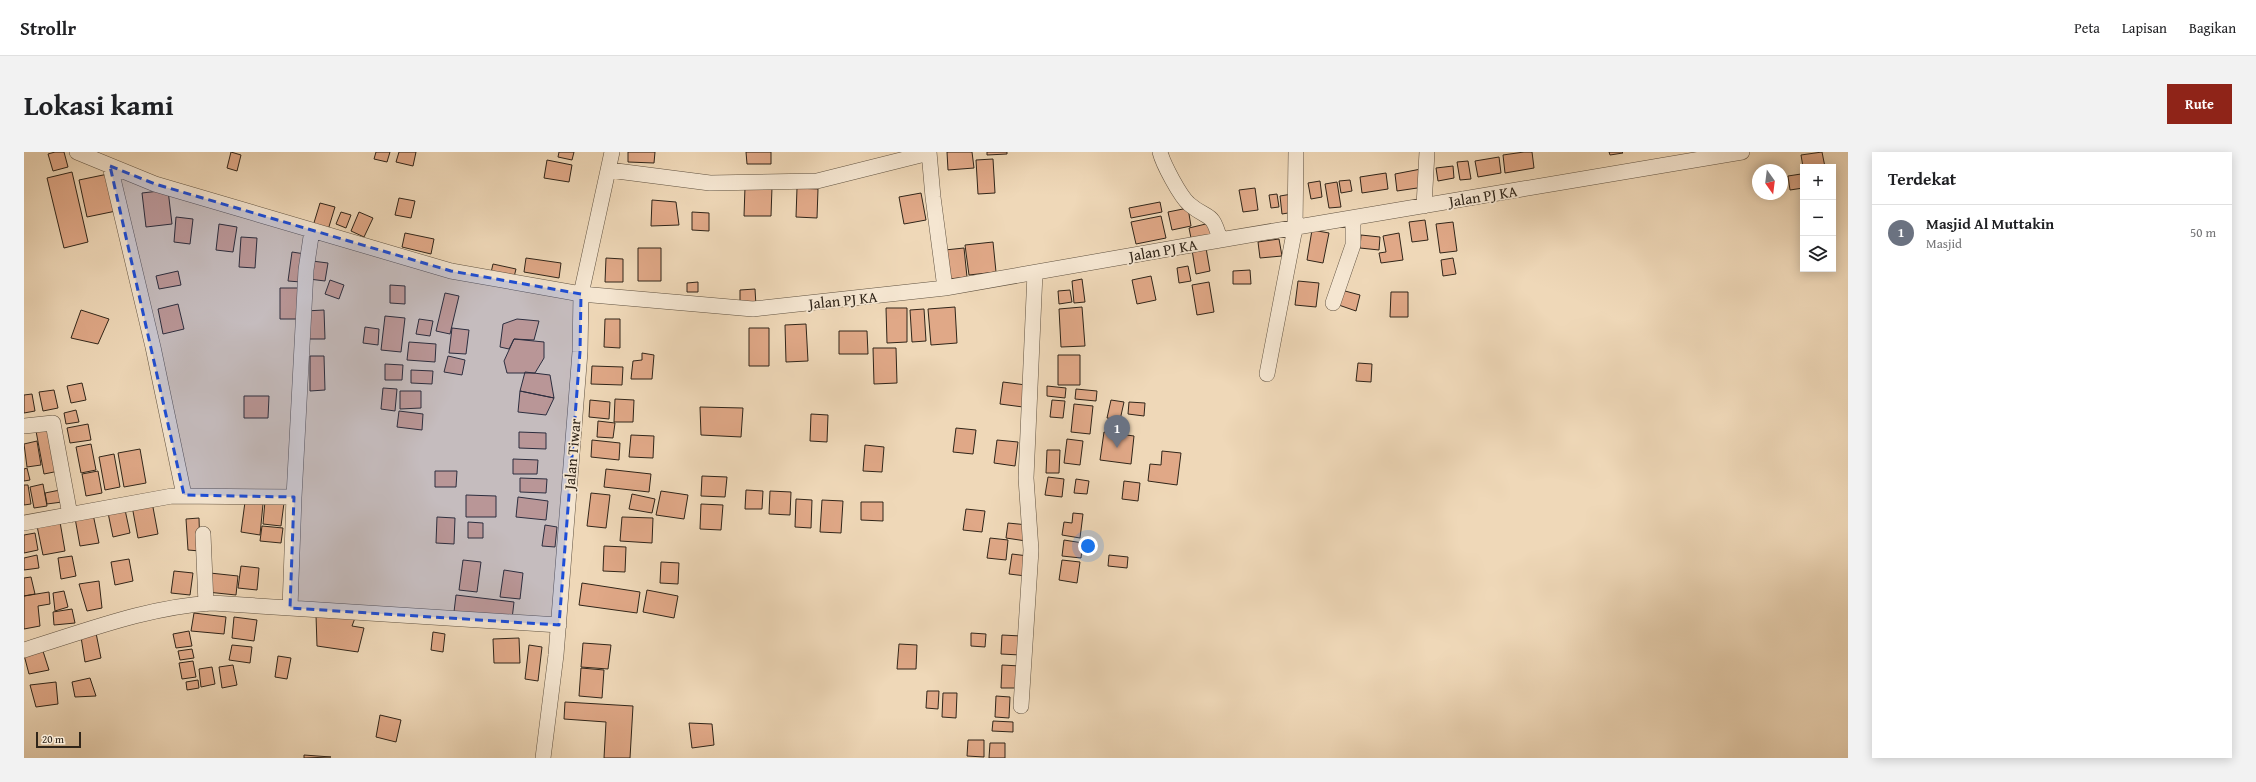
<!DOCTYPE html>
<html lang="id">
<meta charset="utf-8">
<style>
:root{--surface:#fff;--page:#f2f2f2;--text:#202124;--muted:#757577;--line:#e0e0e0;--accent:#8f2418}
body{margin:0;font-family:"Gentium Book Plus",serif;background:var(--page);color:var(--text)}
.controls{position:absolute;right:12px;top:12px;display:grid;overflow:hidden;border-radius:0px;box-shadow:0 2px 10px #0003}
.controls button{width:36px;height:36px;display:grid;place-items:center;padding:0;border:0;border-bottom:1px solid var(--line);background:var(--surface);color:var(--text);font:20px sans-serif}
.compass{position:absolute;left:1728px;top:12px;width:36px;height:36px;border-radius:50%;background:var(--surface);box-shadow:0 2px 10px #0003;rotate:166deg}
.scale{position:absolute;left:12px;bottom:10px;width:45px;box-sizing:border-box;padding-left:4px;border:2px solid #302519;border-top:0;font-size:11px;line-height:14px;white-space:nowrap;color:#302519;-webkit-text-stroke:3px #f5e6d1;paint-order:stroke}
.you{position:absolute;left:1064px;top:394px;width:14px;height:14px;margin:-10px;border:3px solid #fff;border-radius:50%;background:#1a73e8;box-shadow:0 0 0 6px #1a73e833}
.badge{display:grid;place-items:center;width:26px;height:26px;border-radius:50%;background:var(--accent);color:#fff;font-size:13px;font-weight:700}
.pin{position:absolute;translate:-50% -33px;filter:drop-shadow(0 1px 2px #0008)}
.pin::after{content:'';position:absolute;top:21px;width:14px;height:12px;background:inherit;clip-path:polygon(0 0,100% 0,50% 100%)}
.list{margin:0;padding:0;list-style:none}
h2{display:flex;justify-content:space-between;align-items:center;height:52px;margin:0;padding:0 16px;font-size:17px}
h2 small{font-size:13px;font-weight:400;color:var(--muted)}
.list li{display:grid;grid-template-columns:26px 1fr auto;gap:12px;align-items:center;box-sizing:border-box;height:56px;padding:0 16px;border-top:1px solid var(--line)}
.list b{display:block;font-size:15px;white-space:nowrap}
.list p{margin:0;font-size:13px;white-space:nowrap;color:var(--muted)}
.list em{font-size:13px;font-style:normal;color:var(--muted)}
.icon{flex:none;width:22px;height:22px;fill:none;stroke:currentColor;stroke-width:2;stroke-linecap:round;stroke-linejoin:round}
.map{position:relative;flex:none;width:1824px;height:606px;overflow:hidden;border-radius:0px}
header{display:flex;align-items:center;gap:24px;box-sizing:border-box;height:56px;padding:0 20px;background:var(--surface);border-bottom:1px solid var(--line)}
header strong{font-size:19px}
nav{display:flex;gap:22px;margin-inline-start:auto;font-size:14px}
.intro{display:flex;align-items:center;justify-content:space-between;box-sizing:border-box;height:96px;padding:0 24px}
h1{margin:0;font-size:28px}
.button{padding:10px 18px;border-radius:0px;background:var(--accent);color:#fff;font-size:14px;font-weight:700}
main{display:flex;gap:24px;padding:0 24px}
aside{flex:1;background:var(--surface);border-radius:0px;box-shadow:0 2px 10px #0003}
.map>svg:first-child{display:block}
.building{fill:#e0a887;stroke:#302519}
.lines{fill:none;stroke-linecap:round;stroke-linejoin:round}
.minor-casing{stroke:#605241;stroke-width:16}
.minor{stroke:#f5e6d1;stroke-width:15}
.marked{fill:#1d4ed8;fill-opacity:0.2;stroke:#1d4ed8;stroke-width:3;stroke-dasharray:8 5;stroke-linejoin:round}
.labels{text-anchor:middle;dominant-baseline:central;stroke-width:3.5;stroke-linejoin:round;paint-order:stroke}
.street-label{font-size:15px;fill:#302519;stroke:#f5e6d1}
</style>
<header>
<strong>Strollr</strong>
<nav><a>Peta</a><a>Lapisan</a><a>Bagikan</a></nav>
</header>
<div class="intro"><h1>Lokasi kami</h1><a class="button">Rute</a></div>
<main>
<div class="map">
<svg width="1824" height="606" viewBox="0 0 1824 606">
<rect width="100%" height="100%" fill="#efd8b8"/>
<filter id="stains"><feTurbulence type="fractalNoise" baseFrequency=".005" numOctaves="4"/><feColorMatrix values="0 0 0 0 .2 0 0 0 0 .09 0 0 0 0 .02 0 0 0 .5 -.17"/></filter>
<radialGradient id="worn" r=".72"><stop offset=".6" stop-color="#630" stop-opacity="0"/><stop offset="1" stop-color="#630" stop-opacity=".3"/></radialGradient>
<!-- building -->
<path class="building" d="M31 0H40L44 15 29 19 24 2Z
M207 0 217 3 213 19 203 16Z
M352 0H366L363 10 350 7Z
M375 0H392L389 14 372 10Z
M535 0H550L548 8 534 5Z
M604 0H631L630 11 604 10Z
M722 0H747V12H723Z
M923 0H948L950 16 924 18Z
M963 0H983V2L963 3Z
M1500 0H1508L1510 16 1481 21 1479 3Z
M1585 0H1598L1599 1 1586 3Z
M1798 0 1801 15H1779L1777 3Z
M1475 5 1477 21 1454 25 1451 9Z
M969 7 971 41 954 42 952 8Z
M523 8 548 13 545 30 520 26Z
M1444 9 1447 27 1436 28 1433 10Z
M1429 14 1430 26 1414 29 1412 16Z
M1397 17 1400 35 1373 39 1371 22Z
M48 20 64 90 40 96 23 26Z
M1362 21 1364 37 1338 41 1336 25Z
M84 22 92 59 63 65 55 28Z
M1777 22 1779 36 1766 38 1764 24Z
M1326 28 1328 39 1317 41 1315 29Z
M1296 29 1298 45 1287 47 1284 31Z
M1313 30 1317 55 1305 56 1301 32Z
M721 35H748L747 64H720Z
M773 36 794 37 793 66 772 65Z
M1231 36 1234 58 1219 60 1215 38Z
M144 38 148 72 122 75 118 41Z
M897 41 902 68 880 72 875 45Z
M1253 42 1255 55 1247 56 1245 43Z
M1268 42 1270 60 1258 62 1256 44Z
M375 46 391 49 387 66 371 63Z
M628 48 652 50 655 73 627 74Z
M1136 50 1138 60 1107 66 1105 56Z
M296 51 311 55 304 78 289 74Z
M1164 56 1167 74 1148 78 1144 60Z
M317 60 327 63 322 76 312 72Z
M335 60 349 66 340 85 327 79Z
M668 60 685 61V79L668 78Z
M1137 64 1142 86 1112 92 1107 70Z
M152 65 169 67 166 92 150 90Z
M1401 68 1404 88 1388 90 1385 70Z
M1429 70 1433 99 1416 101 1412 72Z
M1186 71 1189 87 1168 91 1165 76Z
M195 72 213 75 209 100 192 98Z
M1288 78 1305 81 1299 111 1283 108Z
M381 81 410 87 407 102 378 95Z
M1375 81 1379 108 1357 111 1355 101 1362 100 1359 84Z
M1337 83 1356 85 1355 98 1336 96Z
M217 85 233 86 231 116 215 115Z
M1255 87 1258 104 1236 106 1234 90Z
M969 90 972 120 945 123 941 93Z
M614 96H637V129H614Z
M940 96 943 125 925 127 921 98Z
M1182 96 1186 119 1172 122 1168 98Z
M268 100 281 102 277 130 264 129Z
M502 106 537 111 535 126 500 120Z
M582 106 599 107V130H581Z
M1429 106 1432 122 1419 124 1417 108Z
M288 109 304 111 301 129 285 127Z
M469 112 492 117 489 129 466 125Z
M1164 114 1167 129 1155 131 1153 116Z
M1226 118 1227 132H1209V119Z
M154 119 157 133 135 137 132 124Z
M1127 124 1132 148 1113 152 1108 128Z
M1058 127 1061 150 1050 151 1048 129Z
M306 128 320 133 315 147 301 142Z
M1274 129 1295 131 1292 155 1271 153Z
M674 130V140H663V131Z
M1185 130 1190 160 1173 163 1168 133Z
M366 133 381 134V152L366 151Z
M256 136H276L275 167H256Z
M731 137 732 154 716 155V138Z
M1046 138 1048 150 1035 152 1034 139Z
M1321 139 1336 143 1332 159 1309 151Z
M1367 140H1384V165H1366Z
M421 141 435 144 426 182 412 179Z
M154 152 160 177 139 182 134 157Z
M931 155 933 191 907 193 904 157Z
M1058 155 1061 194 1037 195 1035 157Z
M862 156H883V190L863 191Z
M900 157 902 189 888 190 886 158Z
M57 158 85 167 74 192 47 186Z
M300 158 301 187H282L281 159Z
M361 164 381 166 377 200 357 198Z
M395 167 409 169 406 184 392 182Z
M493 167 515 169 510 188 490 187 485 197 476 195 479 172Z
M581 167H596V196L580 195Z
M782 172 784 209 762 210 761 173Z
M341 175 355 177 354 193 339 191Z
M428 176 445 178 442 202 425 201Z
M725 176H745V214H725Z
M815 179H843L844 202H815Z
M490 187 520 190V206L511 221H483L480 209Z
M385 190 412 192 411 210 383 208Z
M849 196H872L873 231 850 232Z
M618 201 630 203 628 227H607L609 209 618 208Z
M1034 203H1056V233H1034Z
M286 204H300L301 238 286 239Z
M424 204 441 208 438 223 420 220Z
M1334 211 1348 212 1347 230 1332 229Z
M361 212 379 213 378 228H361Z
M568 214 599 215 598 233 567 232Z
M387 218 409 219 408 232 387 231Z
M501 220 526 223 530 246 496 239Z
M979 230 1002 233 999 255 976 252Z
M58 231 62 248 47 251 43 234Z
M1023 234 1042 236 1041 246 1023 244Z
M359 236 373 237 371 259 357 257Z
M1052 237 1073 239 1072 249 1051 247Z
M30 238 34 256 19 259 15 240Z
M376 239H397V256L376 257Z
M496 239 530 246 522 263 494 260Z
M8 242 11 259 0 261V243Z
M220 244H245L244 266H220Z
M591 247 610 248 609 270H590Z
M566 248 586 250 585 267 565 265Z
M1028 248 1041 249 1039 266 1026 265Z
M1087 248 1100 250 1096 268 1083 266Z
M1105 250 1121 251 1120 264 1104 262Z
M1050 252 1069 254 1066 282 1047 280Z
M676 255 719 256 717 285 677 283Z
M52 258 55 270 42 272 40 261Z
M375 259 399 262 398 278 373 275Z
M787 262 804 263 803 290 786 289Z
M574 269 591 271 589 286 573 285Z
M64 272 67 288 46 291 43 276Z
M27 276 35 319 20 322 12 279Z
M932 276 952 278 949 302 929 300Z
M495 280 522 281V297L495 296Z
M1080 280 1110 284 1107 312 1076 308Z
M607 283 630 284 629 306 605 305Z
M1043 287 1059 289 1056 313 1040 311Z
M568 288 596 291 595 308 567 305Z
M973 288 994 290 991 314 970 311Z
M13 289 17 313 3 315 0 292Z
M67 292 72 318 57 321 52 295Z
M841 293 860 295 858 320 839 319Z
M116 297 122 331 100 335 94 301Z
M1023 298H1036L1035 321H1022Z
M1138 299 1157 301 1153 333 1124 329 1126 312 1137 313Z
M90 302 96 335 81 338 75 305Z
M489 307 514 308 513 322H489Z
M3 316 6 328 0 329V317Z
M582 317 627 322 625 340 580 335Z
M74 319 78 341 62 344 58 322Z
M411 319H433L432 335H411Z
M678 324 703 325 701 345 677 344Z
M1024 325 1040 327 1038 345 1021 343Z
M496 326 523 327 522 341 496 340Z
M1052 327 1065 329 1063 342 1050 341Z
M1100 329 1116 331 1114 349 1098 347Z
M19 332 23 354 10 356 6 335Z
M0 333H4L7 352 0 353Z
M36 338 38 350 23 352 21 341Z
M722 338 739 339 738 357H721Z
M637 339 664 343 660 367 632 363Z
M746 339 767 340 766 363 745 362Z
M567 341 586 343 582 376 563 374Z
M608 342 631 347 628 361 605 357Z
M442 343 472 344V365H442Z
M494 345 524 349 522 368 492 365Z
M772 347 788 348 787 376 771 375Z
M798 348 819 349 817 381 796 380Z
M241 349 260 351 257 374 239 372Z
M128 350 134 382 114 386 108 354Z
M221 350 239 352 236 383 217 380Z
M837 350H859V369L837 368Z
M677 352 699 353 697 378 676 377Z
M100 353 106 381 89 385 83 356Z
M942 357 961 359 958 380 939 378Z
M1049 361 1059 362 1056 386 1038 383 1040 370 1048 371Z
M69 362 75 391 56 394 51 366Z
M413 365 431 366 430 392 412 391Z
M598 365 629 366 628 391 596 389Z
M175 366 176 399 164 398 162 367Z
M36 370 41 399 19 403 13 374Z
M444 370 459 371V386H444Z
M984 371 1004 373 1002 389 982 386Z
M521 373 533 375 531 395 518 394Z
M238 374 259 376 257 391 236 389Z
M11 381 14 398 0 401V383Z
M966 386 984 388 982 408 963 406Z
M1040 388 1059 391 1057 406 1038 404Z
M580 394 602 395 601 420 579 419Z
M988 402 1004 404 1002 424 985 422Z
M13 403 15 416 0 418V406Z
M1085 403 1104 405 1103 416 1084 414Z
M48 404 52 424 37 427 34 406Z
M105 407 109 429 91 433 87 410Z
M439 408 457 410 453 440 435 438Z
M1038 408 1056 410 1053 431 1035 428Z
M637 410 655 411 654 432 636 431Z
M217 414 235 416 233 438 214 436Z
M480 418 499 421 496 447 476 445Z
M150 419 169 421 166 443 147 441Z
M186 421 214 424 212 443 183 440Z
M7 425 11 442 0 444V426Z
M75 429 78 456 63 459 55 432Z
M558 431 616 440 613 461 555 453Z
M623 438 654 444 650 466 619 460Z
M40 439 44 455 31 459 29 441Z
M25 440 26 452 14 454 16 474 0 477V444Z
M432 443 490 450 488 467 430 460Z
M48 457 51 471 30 473 29 460Z
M170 461 202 465 200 482 167 479Z
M292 463 331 466 328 474 340 476 334 500 293 494Z
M210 465 233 468 230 489 208 486Z
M165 479 168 494 152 496 149 482Z
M409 480 421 482 419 500 407 498Z
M72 481 77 506 61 510 57 485Z
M947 481 962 482 961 495 947 494Z
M978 483 997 484 996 503 977 502Z
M495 486 496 511H470L469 487Z
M559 491 587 493 584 517 557 515Z
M875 492 893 493 892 517H873Z
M208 493 228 495 226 511 205 508Z
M505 493 518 495 514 529 501 527Z
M18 496 25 518 5 522 0 503Z
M168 497 170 506 156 508 154 499Z
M254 504 267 506 263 527 251 525Z
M169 509 172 525 158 527 155 511Z
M209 513 213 533 198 536 195 515Z
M978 513 996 514 995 536H977Z
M188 515 191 532 177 535 175 517Z
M557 516 580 518 578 546 555 544Z
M66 526 72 544 51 545 48 530Z
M174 528 175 536 163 538 162 530Z
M32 530 34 552 12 555 6 533Z
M903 539H915L914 557 902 556Z
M919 541H933L932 566 918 565Z
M972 544 986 545 985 566 971 565Z
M541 550 609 554 606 606H580L582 570 540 567Z
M356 563 377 568 372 590 352 585Z
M969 569 989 570V580L968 579Z
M665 571 688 572 690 593 668 596Z
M944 588H960V605L943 604Z
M966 591H981V606H965Z
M280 603 307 605 280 606Z"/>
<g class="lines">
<defs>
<path id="minor" d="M53 0 131 32 427 119 557 142 729 157 921 136 1196 88 1718 0
M905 0 909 45 921 136
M1136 0C1139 12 1156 44 1165 52 1185 69 1188 58 1196 88
M86 14 129 195 160 343
M585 18 686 31 793 29 905 1
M1400 54 1403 0
M1309 151 1329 93V66
M1243 222 1271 76 1272 0
M0 274 29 271 46 363
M0 371 148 344 270 345 282 118 288 78
M179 382 182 452
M266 456 270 345
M0 498C62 479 123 455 188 451L535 473
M997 554 1007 398 1002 326 1011 121
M519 606 532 503 556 200 557 142 588 0"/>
</defs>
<!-- minor casing -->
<use href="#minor" class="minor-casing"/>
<!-- minor -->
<use href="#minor" class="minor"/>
</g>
<!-- marked area -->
<path class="marked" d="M86 14 131 32 427 119 557 142 556 200 535 473 266 456 270 345 160 343Z"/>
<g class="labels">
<!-- street labels -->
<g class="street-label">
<text transform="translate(1459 44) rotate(-9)">Jalan PJ KA</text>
<text transform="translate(1139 98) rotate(-10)">Jalan PJ KA</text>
<text transform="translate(819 148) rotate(-6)">Jalan PJ KA</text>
<text transform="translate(548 302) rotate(-85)">Jalan Tiwar</text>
</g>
</g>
<rect width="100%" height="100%" filter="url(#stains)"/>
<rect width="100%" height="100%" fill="url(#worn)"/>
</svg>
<div class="controls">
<button>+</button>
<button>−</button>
<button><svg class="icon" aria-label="layers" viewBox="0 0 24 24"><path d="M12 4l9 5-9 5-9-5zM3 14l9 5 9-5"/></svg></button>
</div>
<svg class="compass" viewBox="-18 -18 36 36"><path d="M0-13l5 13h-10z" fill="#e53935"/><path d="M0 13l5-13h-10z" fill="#757577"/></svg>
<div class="scale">20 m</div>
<div class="you"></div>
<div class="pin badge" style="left:1093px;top:296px;background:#6b7280">1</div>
</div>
<aside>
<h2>Terdekat<small></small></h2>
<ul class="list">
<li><span class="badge" style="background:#6b7280">1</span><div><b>Masjid Al Muttakin</b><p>Masjid</p></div><em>50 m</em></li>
</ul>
</aside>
</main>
